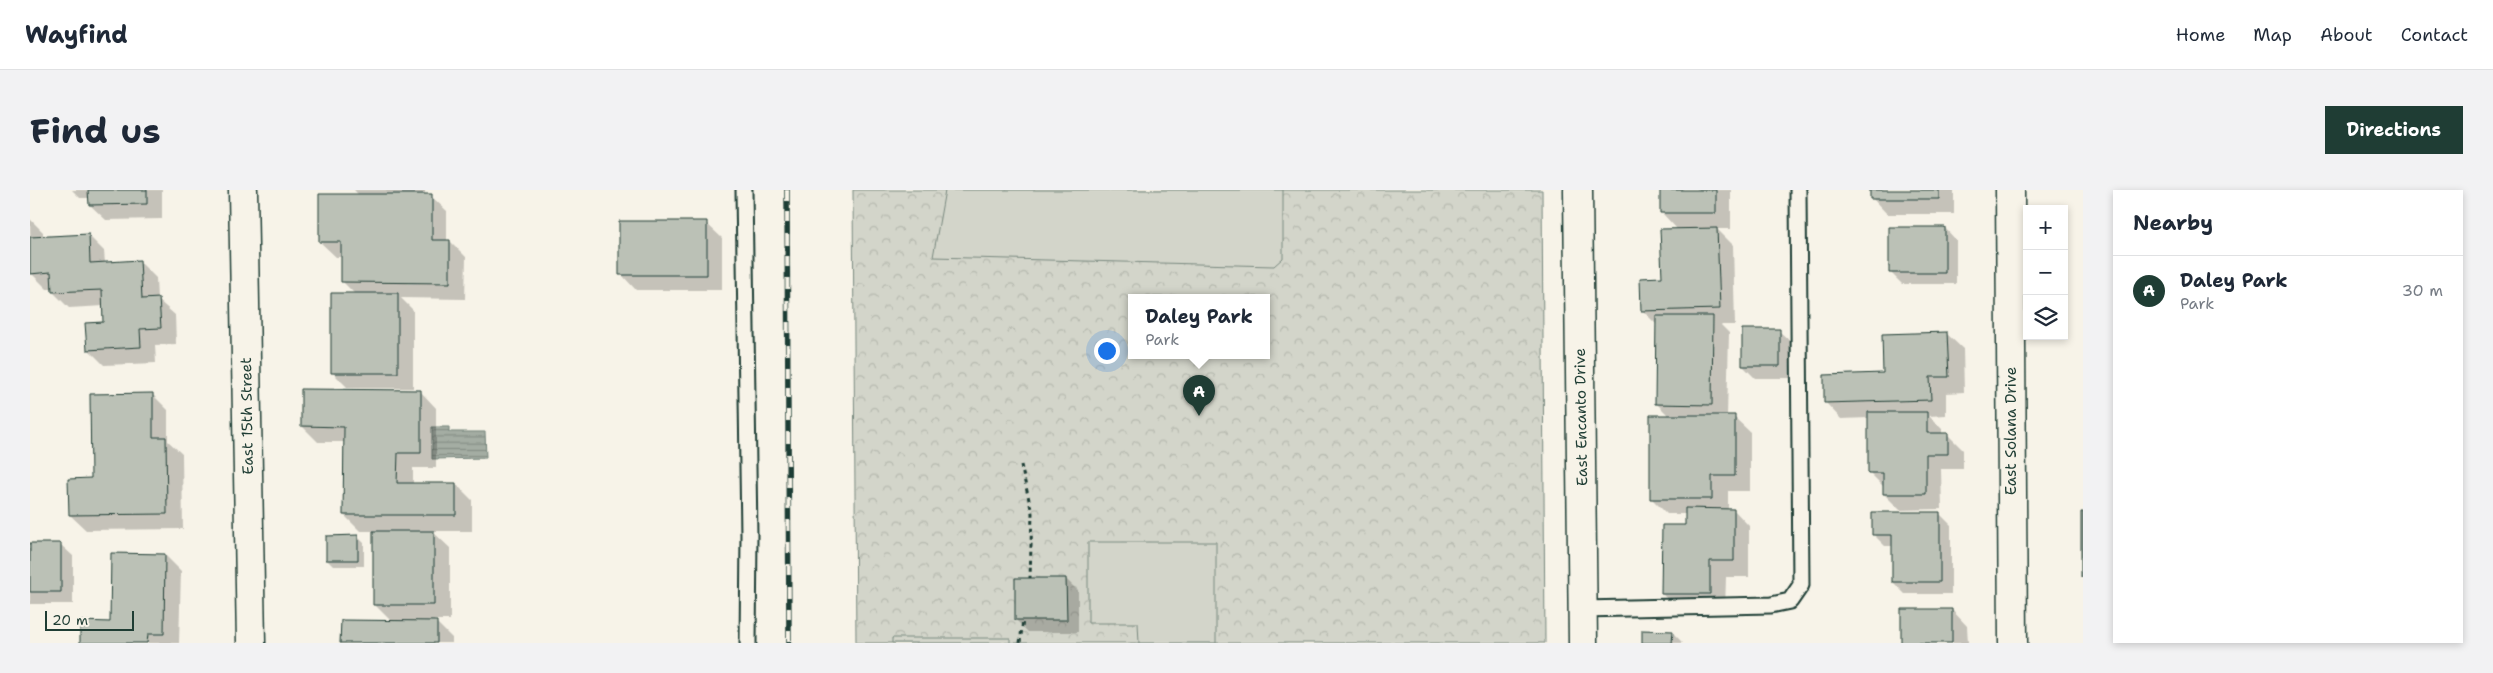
<!DOCTYPE html>
<meta charset="utf-8">
<style>
:root{--surface:#fff;--page:#f2f2f3;--text:#1f2937;--muted:#747a83;--line:#e0e1e3;--accent:#1f3d34}
body{margin:0;font-family:"Shantell Sans",sans-serif;background:var(--page);color:var(--text)}
.controls{position:absolute;right:15px;top:15px;display:grid;overflow:hidden;border-radius:0px;box-shadow:0 2px 8px #0003}
.controls button{width:45px;height:45px;display:grid;place-items:center;padding:0;border:0;border-bottom:1px solid var(--line);background:var(--surface);color:var(--text);font:25px sans-serif}
.scale{position:absolute;left:15px;bottom:12px;width:89px;box-sizing:border-box;padding-left:5px;border:2px solid #1f3d34;border-top:0;font-size:14px;line-height:18px;white-space:nowrap;color:#1f3d34;-webkit-text-stroke:4px #f7f3e8;paint-order:stroke}
.you{position:absolute;left:1076px;top:160px;width:18px;height:18px;margin:-12px;border:4px solid #fff;border-radius:50%;background:#1a73e8;box-shadow:0 0 0 8px #1a73e833}
.badge{display:grid;place-items:center;width:32px;height:32px;border-radius:50%;background:var(--accent);color:#fff;font-size:16px;font-weight:700}
.pin{position:absolute;translate:-50% -41px;filter:drop-shadow(0 1px 2px #0008)}
.pin::after{content:'';position:absolute;top:26px;width:18px;height:15px;background:inherit;clip-path:polygon(0 0,100% 0,50% 100%)}
.popup{position:absolute;left:1098px;top:104px;width:142px;height:65px;box-sizing:border-box;display:grid;place-content:center;border-radius:0px;background:var(--surface);filter:drop-shadow(0 1px 4px #0005);font-size:16px;white-space:nowrap;color:var(--muted)}
.popup b{font-size:19px;color:var(--text)}
.popup::after{content:'';position:absolute;left:50%;top:100%;margin-left:-10px;border:10px solid transparent;border-top-color:var(--surface)}
.list{margin:0;padding:0;list-style:none}
h2{display:flex;justify-content:space-between;align-items:center;height:65px;margin:0;padding:0 20px;font-size:21px}
h2 small{font-size:16px;font-weight:400;color:var(--muted)}
.list li{display:grid;grid-template-columns:32px 1fr auto;gap:15px;align-items:center;box-sizing:border-box;height:70px;padding:0 20px;border-top:1px solid var(--line)}
.list b{display:block;font-size:19px;white-space:nowrap}
.list p{margin:0;font-size:16px;white-space:nowrap;color:var(--muted)}
.list em{font-size:16px;font-style:normal;color:var(--muted)}
.icon{flex:none;width:28px;height:28px;fill:none;stroke:currentColor;stroke-width:2;stroke-linecap:round;stroke-linejoin:round}
.map{position:relative;flex:none;width:2053px;height:453px;overflow:hidden;border-radius:0px}
header{display:flex;align-items:center;gap:30px;box-sizing:border-box;height:70px;padding:0 25px;background:var(--surface);border-bottom:1px solid var(--line)}
header strong{font-size:24px}
nav{display:flex;gap:28px;margin-inline-start:auto;font-size:18px}
.intro{display:flex;align-items:center;justify-content:space-between;box-sizing:border-box;height:120px;padding:0 30px}
h1{margin:0;font-size:35px}
.button{padding:12px 22px;border-radius:0px;background:var(--accent);color:#fff;font-size:18px;font-weight:700}
main{display:flex;gap:30px;padding:0 30px}
aside{flex:1;background:var(--surface);border-radius:0px;box-shadow:0 2px 8px #0003}
.map>svg:first-child{display:block}
.park{fill:url(#park-crowns);stroke:#79897f;fill-rule:evenodd}
.garden{fill:#d3d5ca;stroke:#79897f}
.water{fill:url(#water-rules);stroke:#6f8077}
.shadow{fill:#0003}
.building{fill:#bbc1b6;stroke:#1f3d34}
.lines{fill:none;stroke-linecap:round;stroke-linejoin:round}
.lane-casing{stroke:#1f3d34;stroke-width:19}
.street-casing{stroke:#1f3d34;stroke-width:31}
.path{stroke:#1f3d34;stroke-width:3;stroke-dasharray:4 4;stroke-linecap:butt}
.lane{stroke:#f7f3e8;stroke-width:15}
.street{stroke:#f7f3e8;stroke-width:28}
.rail-casing{stroke:#1f3d34;stroke-width:5.5}
.rail{stroke:#f7f3e8;stroke-width:4;stroke-dasharray:11;stroke-linecap:butt}
.labels{text-anchor:middle;dominant-baseline:central;stroke-width:5;stroke-linejoin:round;paint-order:stroke}
.street-label{font-size:15px;fill:#1f3d34;stroke:#f7f3e8}
</style>
<header>
<strong>Wayfind</strong>
<nav><a>Home</a><a>Map</a><a>About</a><a>Contact</a></nav>
</header>
<div class="intro"><h1>Find us</h1><a class="button">Directions</a></div>
<main>
<div class="map">
<svg width="2053" height="453" viewBox="0 0 2053 453">
<defs>
<pattern id="park-crowns" width="20" height="18" patternUnits="userSpaceOnUse" patternTransform="scale(1.25)"><rect width="20" height="18" fill="#d3d5ca"/><path d="M2 6a3 3 0 1 1 6 0M12 15a3 3 0 1 1 6 0" fill="none" stroke="#b5b8ae"/></pattern>
<pattern id="water-rules" width="6" height="5" patternUnits="userSpaceOnUse" patternTransform="scale(1.25)"><rect width="6" height="5" fill="#a4ada3"/><path d="M0 2.5h6" fill="none" stroke="#858e86"/></pattern>
</defs>
<rect width="100%" height="100%" fill="#f7f3e8"/>
<filter id="ink" filterUnits="userSpaceOnUse"><feTurbulence type="fractalNoise" baseFrequency=".02" numOctaves="2"/><feDisplacementMap in="SourceGraphic" scale="10" xChannelSelector="R" yChannelSelector="G"/><feConvolveMatrix kernelMatrix="1 2 1 2 8 2 1 2 1" color-interpolation-filters="sRGB"/></filter>
<g filter="url(#ink)">
<!-- park -->
<path class="park" d="M823 0H1512L1515 453H826ZM1102 107H1236V165H1102Z"/>
<!-- garden -->
<path class="garden" d="M915 0H1253V68L1244 76 903 67Z
M1058 352H1186V453H1109L1108 433H1058Z
M862 448H980V453H862Z"/>
<!-- water -->
<path class="water" d="M402 237H419V242H455L456 268 402 269Z"/>
<!-- shadow -->
<path class="shadow" d="M42 0H132V29L76 30 60 15V8H50Z
M324 0H395V6H401L417 21V51H420L436 67 435 109 371 108 383 120V198H318L302 182 325 104 313 92V67H306L290 52 329 5Z
M1632 0H1701V39H1687L1703 55 1705 135H1691L1699 143 1697 227H1704L1720 242V301H1698V320H1704L1719 336V387H1696L1695 420 1648 419 1632 404 1656 336V324H1637L1621 308 1640 227 1627 214V135L1613 121 1633 89 1648 40 1632 23Z
M1842 0H1924V24H1857L1842 8Z
M0 29 13 42V48L58 45 74 61 75 73 110 72 126 88 127 109 145 125 146 154 125 155 126 173 74 175 58 159 74 133V116L39 118 23 102V99H17L1 83Z
M676 33 692 48V100H606L591 84Z
M1915 38 1926 50V94H1872L1860 82Z
M1749 141 1761 152V188H1725L1713 176Z
M1917 144 1933 159 1934 202 1916 203V225L1899 226 1912 239V244H1917L1933 260V279H1911L1912 319 1870 320 1854 304V297L1840 283 1839 228 1811 229 1796 213 1854 184Z
M391 202 406 218V278H383V294H426L442 310V341H402L420 358V430H404L422 448V453H312L362 432 344 414V341H330L314 325 315 252H288L272 236Z
M122 204 138 220V251L152 264 153 339 56 340 40 325Z
M1909 323 1921 335V404H1875L1863 392V356H1855L1843 344Z
M328 347 334 353V376H303L297 370Z
M0 355H31L43 366V414H0Z
M135 365 151 381 149 453H51L82 433Z
M1036 389 1048 401V442H998L986 430Z
M1922 420 1937 436 1938 453H1872Z
M1642 442 1653 453H1614Z"/>
<!-- building -->
<path class="building" d="M58 0H117V14L59 15Z
M1630 0H1686V23H1630Z
M1840 0H1909V9H1840Z
M289 4H402V50H420V93L311 92V52H289Z
M589 31H677V85H589Z
M1859 37H1915V83H1859Z
M1687 38 1690 119 1611 121 1610 88 1632 87 1630 39Z
M59 44 60 73 110 70 112 109 129 108 131 138 110 139 111 157 57 160 55 133 73 132 72 100 22 102 21 82 0 84V47Z
M301 103H368V183H301Z
M1626 126H1683L1682 215 1625 214Z
M1712 139H1750V176H1712Z
M1917 142 1919 187H1900L1901 210 1794 213V185L1853 183 1852 144Z
M271 199 391 200V263H368L367 293H426V325H313L314 237 271 236Z
M123 203V247H136L137 324 39 325 38 289 61 288 60 204Z
M1838 222H1897V243H1918V264H1896V304H1853V283H1838Z
M1620 225H1705V286H1682V309H1620Z
M1655 318 1704 319V371H1680V404H1631L1632 335H1655Z
M1842 322H1910V392H1862V345H1842Z
M2051 322H2053V387H2051Z
M343 341H404V415H343Z
M328 345V370H296V346Z
M0 353H31V402H0Z
M81 363 135 364 134 444H118L117 453H50V431L80 432Z
M985 388H1036L1037 430H985Z
M1871 419H1922V453H1871Z
M311 430 407 431V453H310Z
M1612 440 1643 441 1642 453H1612Z"/>
<g class="lines">
<defs>
<path id="lane" d="M714 0 719 345 718 453
M1552 419 1741 415 1760 411 1771 395 1768 0"/>
<path id="street" d="M213 0 221 453
M1548 0 1553 453
M1980 0 1983 453"/>
</defs>
<!-- lane casing -->
<use href="#lane" class="lane-casing"/>
<!-- street casing -->
<use href="#street" class="street-casing"/>
<!-- path -->
<path class="path" d="M991 275 1002 323 1000 388
M990 453 993 430"/>
<!-- lane -->
<use href="#lane" class="lane"/>
<!-- street -->
<use href="#street" class="street"/>
<defs>
<path id="rail" d="M757 0 759 453"/>
</defs>
<!-- rail casing -->
<use href="#rail" class="rail-casing"/>
<!-- rail -->
<use href="#rail" class="rail"/>
</g>
</g>
<g class="labels">
<!-- street labels -->
<g class="street-label">
<text transform="translate(217 226) rotate(-91)">East 15th Street</text>
<text transform="translate(1551 227) rotate(-91)">East Encanto Drive</text>
<text transform="translate(1981 241) rotate(-90)">East Solana Drive</text>
</g>
</g>
</svg>
<div class="controls">
<button>+</button>
<button>−</button>
<button><svg class="icon" aria-label="layers" viewBox="0 0 24 24"><path d="M12 4l9 5-9 5-9-5zM3 14l9 5 9-5"/></svg></button>
</div>
<div class="scale">20 m</div>
<div class="you"></div>
<div class="pin badge" style="left:1169px;top:226px">A</div>
<div class="popup"><b>Daley Park</b>Park</div>
</div>
<aside>
<h2>Nearby<small></small></h2>
<ul class="list">
<li><span class="badge">A</span><div><b>Daley Park</b><p>Park</p></div><em>30 m</em></li>
</ul>
</aside>
</main>
